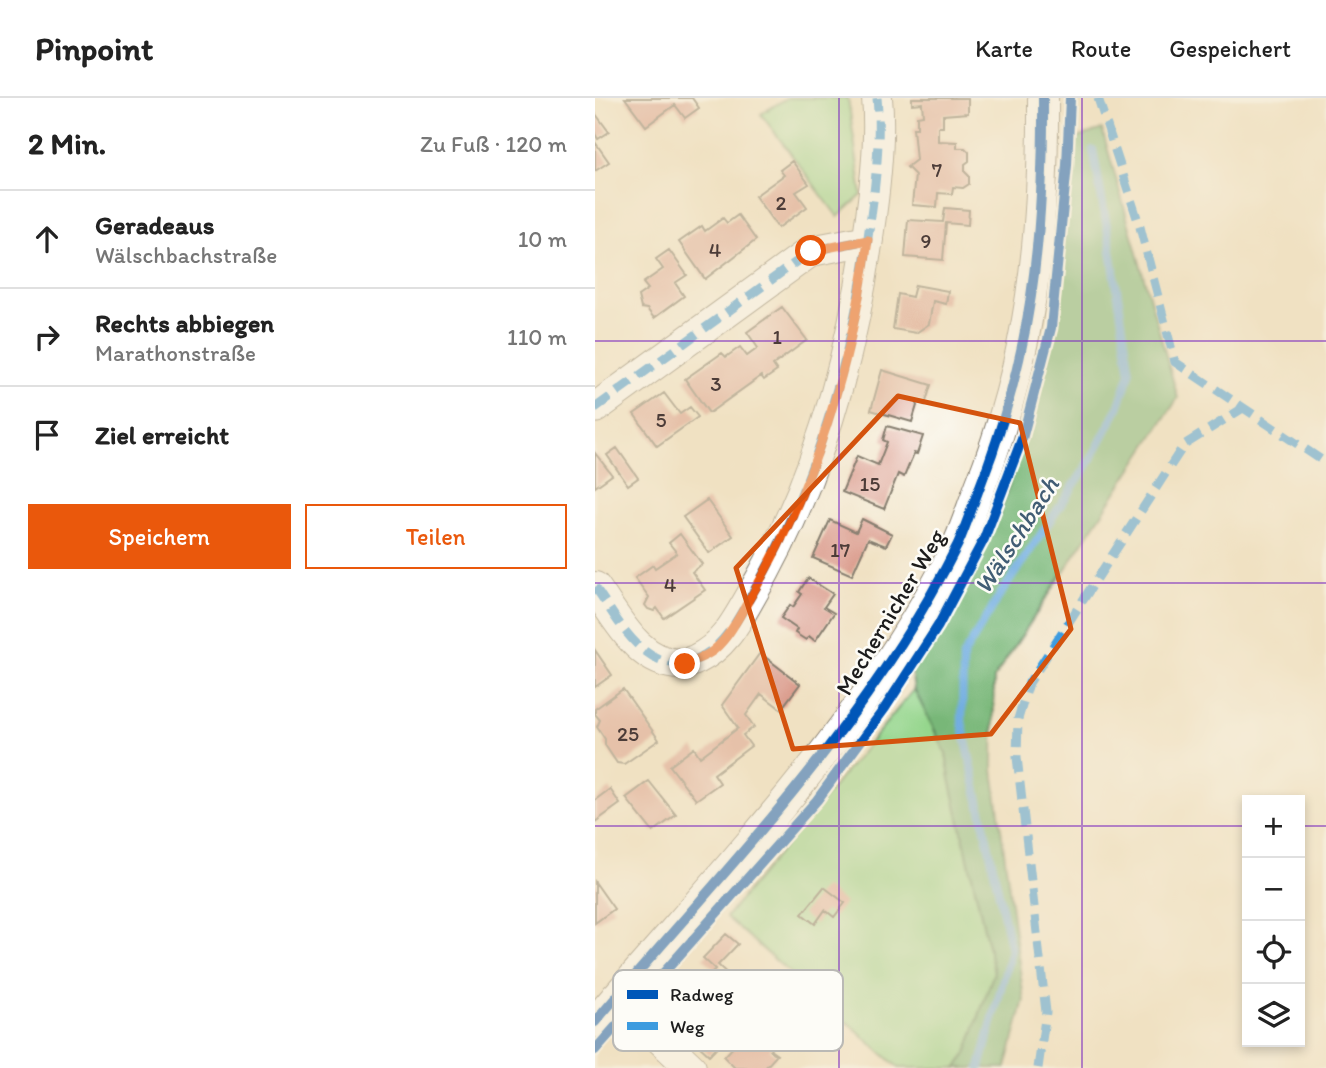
<!DOCTYPE html>
<html lang="de">
<meta charset="utf-8">
<style>
:root{--surface:#fff;--page:#f6f6f6;--text:#222;--muted:#767676;--line:#e0e0e0;--accent:#ea580c}
body{margin:0;font-family:Itim,sans-serif;background:var(--page);color:var(--text)}
.controls{position:absolute;right:21px;bottom:21px;display:grid;overflow:hidden;border-radius:0px;box-shadow:0 4px 10px #0003}
.controls button{width:63px;height:63px;display:grid;place-items:center;padding:0;border:0;border-bottom:2px solid var(--line);background:var(--surface);color:var(--text);font:35px sans-serif}
.stop{position:absolute;width:21px;height:21px;margin:-16px;border:5px solid #ea580c;border-radius:50%;background:#fff}
.stop.end{background:#ea580c;border-color:#fff;box-shadow:0 2px 7px #0008}
.list{margin:0;padding:0;list-style:none}
h2{display:flex;justify-content:space-between;align-items:center;height:91px;margin:0;padding:0 28px;font-size:30px}
h2 small{font-size:23px;font-weight:400;color:var(--muted)}
.list li{display:grid;grid-template-columns:46px 1fr auto;gap:21px;align-items:center;box-sizing:border-box;height:98px;padding:0 28px;border-top:2px solid var(--line)}
.list b{display:block;font-size:26px;white-space:nowrap}
.list p{margin:0;font-size:23px;white-space:nowrap;color:var(--muted)}
.list em{font-size:23px;font-style:normal;color:var(--muted)}
.actions{display:flex;gap:14px;padding:21px 28px}
.actions a{flex:1;padding:16px 0;border:2px solid var(--accent);border-radius:0px;text-align:center;font-size:24px;color:var(--accent)}
.actions .main{background:var(--accent);color:#fff}
.icon{flex:none;width:38px;height:38px;fill:none;stroke:currentColor;stroke-width:2;stroke-linecap:round;stroke-linejoin:round}
.map{position:relative;flex:none;width:731px;height:970px;overflow:hidden}
header{display:flex;align-items:center;gap:42px;box-sizing:border-box;height:98px;padding:0 35px;background:var(--surface);border-bottom:2px solid var(--line)}
header strong{font-size:33px}
nav{display:flex;gap:38px;margin-inline-start:auto;font-size:24px}
main{display:flex}
aside{flex:1;background:var(--surface)}
.map>svg:first-child{display:block}
.green{fill:#95d68d;stroke:#587954;stroke-width:2}
.forest{fill:#78b778;stroke:#4a6a4a;stroke-width:2}
.lines{fill:none;stroke-linecap:round;stroke-linejoin:round}
.stream{stroke:#6eace0;stroke-width:8}
.building{fill:#da9a8a}
.minor-casing{stroke:#867e6f;stroke-width:32}
.minor{stroke:#fff;stroke-width:30}
.quiet{stroke:#3c9bdf;stroke-width:9;stroke-dasharray:18 9;stroke-linecap:butt}
.cycleway-casing{stroke:#fdfcf7;stroke-width:15}
.cycleway{stroke:#0057b8;stroke-width:10}
.route{stroke:#ea580c;stroke-width:9}
.marked{fill:none;stroke:#d4530e;stroke-width:5;stroke-linejoin:round}
.grid{fill:none;stroke:#7b2cbf;stroke-width:2;stroke-opacity:0.55}
.labels{text-anchor:middle;dominant-baseline:central;stroke-width:5;stroke-linejoin:round;paint-order:stroke}
.number-label{font-size:21px;fill:#4c3c38}
.street-label{font-size:24px;fill:#1c1c1c;stroke:#fdfcf7}
.water-label{font-size:26px;font-style:italic;fill:#415d74;stroke:#fdfcf7}
.key{fill:#fdfcf7;stroke:#bab9b5;stroke-width:2}
.key-label{font-size:19px;fill:#1c1c1c}
</style>
<header>
<strong>Pinpoint</strong>
<nav><a>Karte</a><a>Route</a><a>Gespeichert</a></nav>
</header>
<main>
<aside>
<h2>2 Min.<small>Zu Fuß · 120 m</small></h2>
<ul class="list">
<li><svg class="icon" aria-label="ahead" viewBox="0 0 24 24"><path d="M12 20V5M6 11l6-6 6 6"/></svg><div><b>Geradeaus</b><p>Wälschbachstraße</p></div><em>10 m</em></li>
<li><svg class="icon" aria-label="right" viewBox="0 0 24 24"><path d="M7 20v-9h11M14 6l5 5-5 5"/></svg><div><b>Rechts abbiegen</b><p>Marathonstraße</p></div><em>110 m</em></li>
<li><svg class="icon" aria-label="arrive" viewBox="0 0 24 24"><path d="M6 21V4h12l-3 4 3 4H6"/></svg><div><b>Ziel erreicht</b></div></li>
</ul>
<div class="actions"><a class="main">Speichern</a><a>Teilen</a></div>
</aside>
<div class="map">
<svg width="731" height="970" viewBox="0 0 731 970">
<rect width="100%" height="100%" fill="#fdfcf7"/>
<filter id="ink" filterUnits="userSpaceOnUse"><feTurbulence type="fractalNoise" baseFrequency=".0143" numOctaves="2"/><feDisplacementMap in="SourceGraphic" scale="14" xChannelSelector="R" yChannelSelector="G"/><feConvolveMatrix kernelMatrix="1 2 1 2 8 2 1 2 1" color-interpolation-filters="sRGB"/></filter>
<filter id="wash" filterUnits="userSpaceOnUse"><feTurbulence type="fractalNoise" baseFrequency=".00686" numOctaves="4" result="noise"/><feDisplacementMap in="SourceGraphic" scale="28" xChannelSelector="R" yChannelSelector="G"/><feGaussianBlur stdDeviation="1.57" result="paint"/><feColorMatrix in="noise" values="0 0 0 0 0 0 0 0 0 0 0 0 0 0 0 0 0 1.4 0 .05"/><feComposite in="paint" operator="in"/></filter>
<g filter="url(#wash)">
<rect width="100%" height="100%" fill="#f0e1c2"/>
<!-- green -->
<path class="green" d="M192 0H253L267 97 243 119 166 16Z
M319 591 351 655 355 680 399 874 371 956 362 970H304L131 819Z"/>
<!-- forest -->
<path class="forest" d="M507 31 583 300 399 580 398 671 429 902 411 970H362L371 956 399 874 355 680 351 655 319 591 315 567 404 418 453 259 474 95V43Z"/>
<g class="lines">
<!-- stream -->
<path class="stream" d="M385 970 416 852 367 624 368 558 405 497 494 365 523 310 535 275 515 146 498 52"/>
</g>
<g id="blocks">
<!-- building -->
<path class="building" d="M30 0H97L104 10 90 20 80 7 51 28Z
M317 0H373V15L348 17V29H343V43L362 44V50H370L374 54V63L370 66V74L374 78V86L368 90 358 89 357 96 343 95 342 109 317 107 320 77 312 69 321 62 318 30H322V18L328 17 327 5 317 6Z
M0 15 14 34 3 41 0 36Z
M0 44 14 64 0 73Z
M197 63 214 86 201 94 212 109 183 130 160 98 189 77 185 72Z
M350 110 374 112 373 127 351 125 348 162 310 159 313 122 348 124Z
M143 117 161 142 110 181 84 144 107 128 110 133 128 120 132 125Z
M74 152 92 177 80 185 89 198 59 220 52 211 46 210 43 198 53 191 48 185 68 171 61 161Z
M320 187 353 193 351 206 338 203 334 226 321 235 298 231 303 196 317 199Z
M187 209 212 242 178 267 182 273 169 282 166 278 114 315 90 281 127 255 131 259 145 249 152 258 163 250 152 234Z
M287 272 336 287 330 307 323 304 317 324 276 312Z
M69 295 85 316 95 309 103 319 62 348 39 316Z
M292 328 328 338 322 356 319 355 309 379 303 376 289 411 247 394 262 358 283 367 292 344 288 342Z
M22 350 43 380 33 387 12 357Z
M0 355 17 377 0 389Z
M112 402 138 438 114 455 88 419Z
M267 421 297 436 291 448 273 441 257 477 218 460 235 422 261 434Z
M85 436 107 466 97 474 110 492 69 520 62 510 59 513 53 511 50 507 54 499 40 480 58 467 60 470 82 455 74 445Z
M213 480 238 496 229 509 239 515 220 543 214 538 211 542 200 535 202 531 186 520 195 507 198 509 207 496 204 494Z
M0 552 17 577 0 589Z
M165 555 205 586 186 611 166 596 151 617 159 629 148 637 156 648 119 676 125 685 101 702 75 668 99 650 105 659 143 630 127 607Z
M28 591 64 642 29 666 22 665 10 647V641L2 629 5 622 0 616V611Z
M54 683 81 717 58 734 31 700Z
M15 691 25 706 0 724V702Z
M0 784 19 811 0 825Z
M229 789 250 805 239 819 230 812 220 826 207 816Z
M131 836 143 846 123 867 154 896 129 923 139 931 114 957 103 947 118 931 89 904 120 871 108 860Z
M154 932 160 938 163 935 178 948 175 952 182 957 170 970H140L129 959Z"/>
</g>
</g>
<g filter="url(#ink)">
<use href="#blocks" fill-opacity="0" stroke="#867e6f" stroke-width="2"/>
<g class="lines">
<defs>
<path id="minor" d="M0 310 216 153 273 142
M0 489C22 520 44 567 87 566 93 566 97 563 102 561 129 548 141 524 156 498 221 387 257 260 274 132 280 91 286 42 282 0
M21 899 96 970
M0 924C130 771 273 627 363 446 371 428 377 409 384 391 436 259 449 141 448 0"/>
</defs>
<!-- minor casing -->
<use href="#minor" class="minor-casing"/>
<!-- minor -->
<use href="#minor" class="minor"/>
<!-- quiet -->
<path class="quiet" d="M503 0 545 129 580 264 731 365
M0 310 216 153 273 142
M0 489C22 520 44 567 87 566 93 566 97 563 102 561 129 548 141 524 156 498 221 387 257 260 274 132 280 91 286 42 282 0
M443 970 451 914 422 659 423 621 434 585 589 347 648 310"/>
<defs>
<path id="cycleway" d="M0 924C130 771 273 627 363 446 371 428 377 409 384 391 436 259 449 141 448 0
M0 952 222 702 290 610 343 528 389 441 427 341 456 230 472 67 475 0"/>
</defs>
<!-- cycleway casing -->
<use href="#cycleway" class="cycleway-casing"/>
<!-- cycleway -->
<use href="#cycleway" class="cycleway"/>
</g>
</g>
<g class="lines" filter="url(#ink)">
<!-- route -->
<path class="route" d="M90 566C99 562 111 559 119 552 136 537 146 515 158 495 220 389 257 264 273 142L216 153"/>
</g>
<!-- marked area -->
<path d="M0 0H731V970H0ZM303 298 425 325 476 531 396 636 198 651 141 470Z" fill="#f0e1c2" fill-opacity=".55" fill-rule="evenodd"/>
<path class="marked" d="M303 298 425 325 476 531 396 636 198 651 141 470Z"/>
<!-- grid -->
<path class="grid" d="M244 0V970M487 0V970M0 243H731M0 485H731M0 728H652M705 728H731"/>
<g class="labels">
<!-- number labels -->
<g class="number-label">
<text x="342" y="71">7</text>
<text x="186" y="104">2</text>
<text x="331" y="142">9</text>
<text x="120" y="151">4</text>
<text x="182" y="238">1</text>
<text x="121" y="285">3</text>
<text x="66" y="321">5</text>
<text x="275" y="385">15</text>
<text x="245" y="451">17</text>
<text x="75" y="486">4</text>
<text x="33" y="635">25</text>
</g>
<!-- street labels -->
<g class="street-label">
<text transform="translate(295 514) rotate(-59)">Mechernicher Weg</text>
</g>
<!-- water labels -->
<g class="water-label">
<text transform="translate(421 437) rotate(-57)">Wälschbach</text>
</g>
</g>
<!-- legend -->
<rect x="18" y="872" width="230" height="81" rx="10" class="key"/>
<rect x="32" y="892" width="31" height="9" fill="#0057b8"/>
<rect x="32" y="924" width="31" height="8" fill="#3c9bdf"/>
<g class="key-label">
<text x="75" y="903">Radweg</text>
<text x="75" y="935">Weg</text>
</g>
</svg>
<div class="controls">
<button>+</button>
<button>−</button>
<button><svg class="icon" aria-label="locate" viewBox="0 0 24 24"><circle cx="12" cy="12" r="6"/><path d="M12 2v4M12 18v4M2 12h4M18 12h4"/></svg></button>
<button><svg class="icon" aria-label="layers" viewBox="0 0 24 24"><path d="M12 4l9 5-9 5-9-5zM3 14l9 5 9-5"/></svg></button>
</div>
<div class="stop" style="left:216px;top:153px"></div>
<div class="stop end" style="left:90px;top:566px"></div>
</div>
</main>
